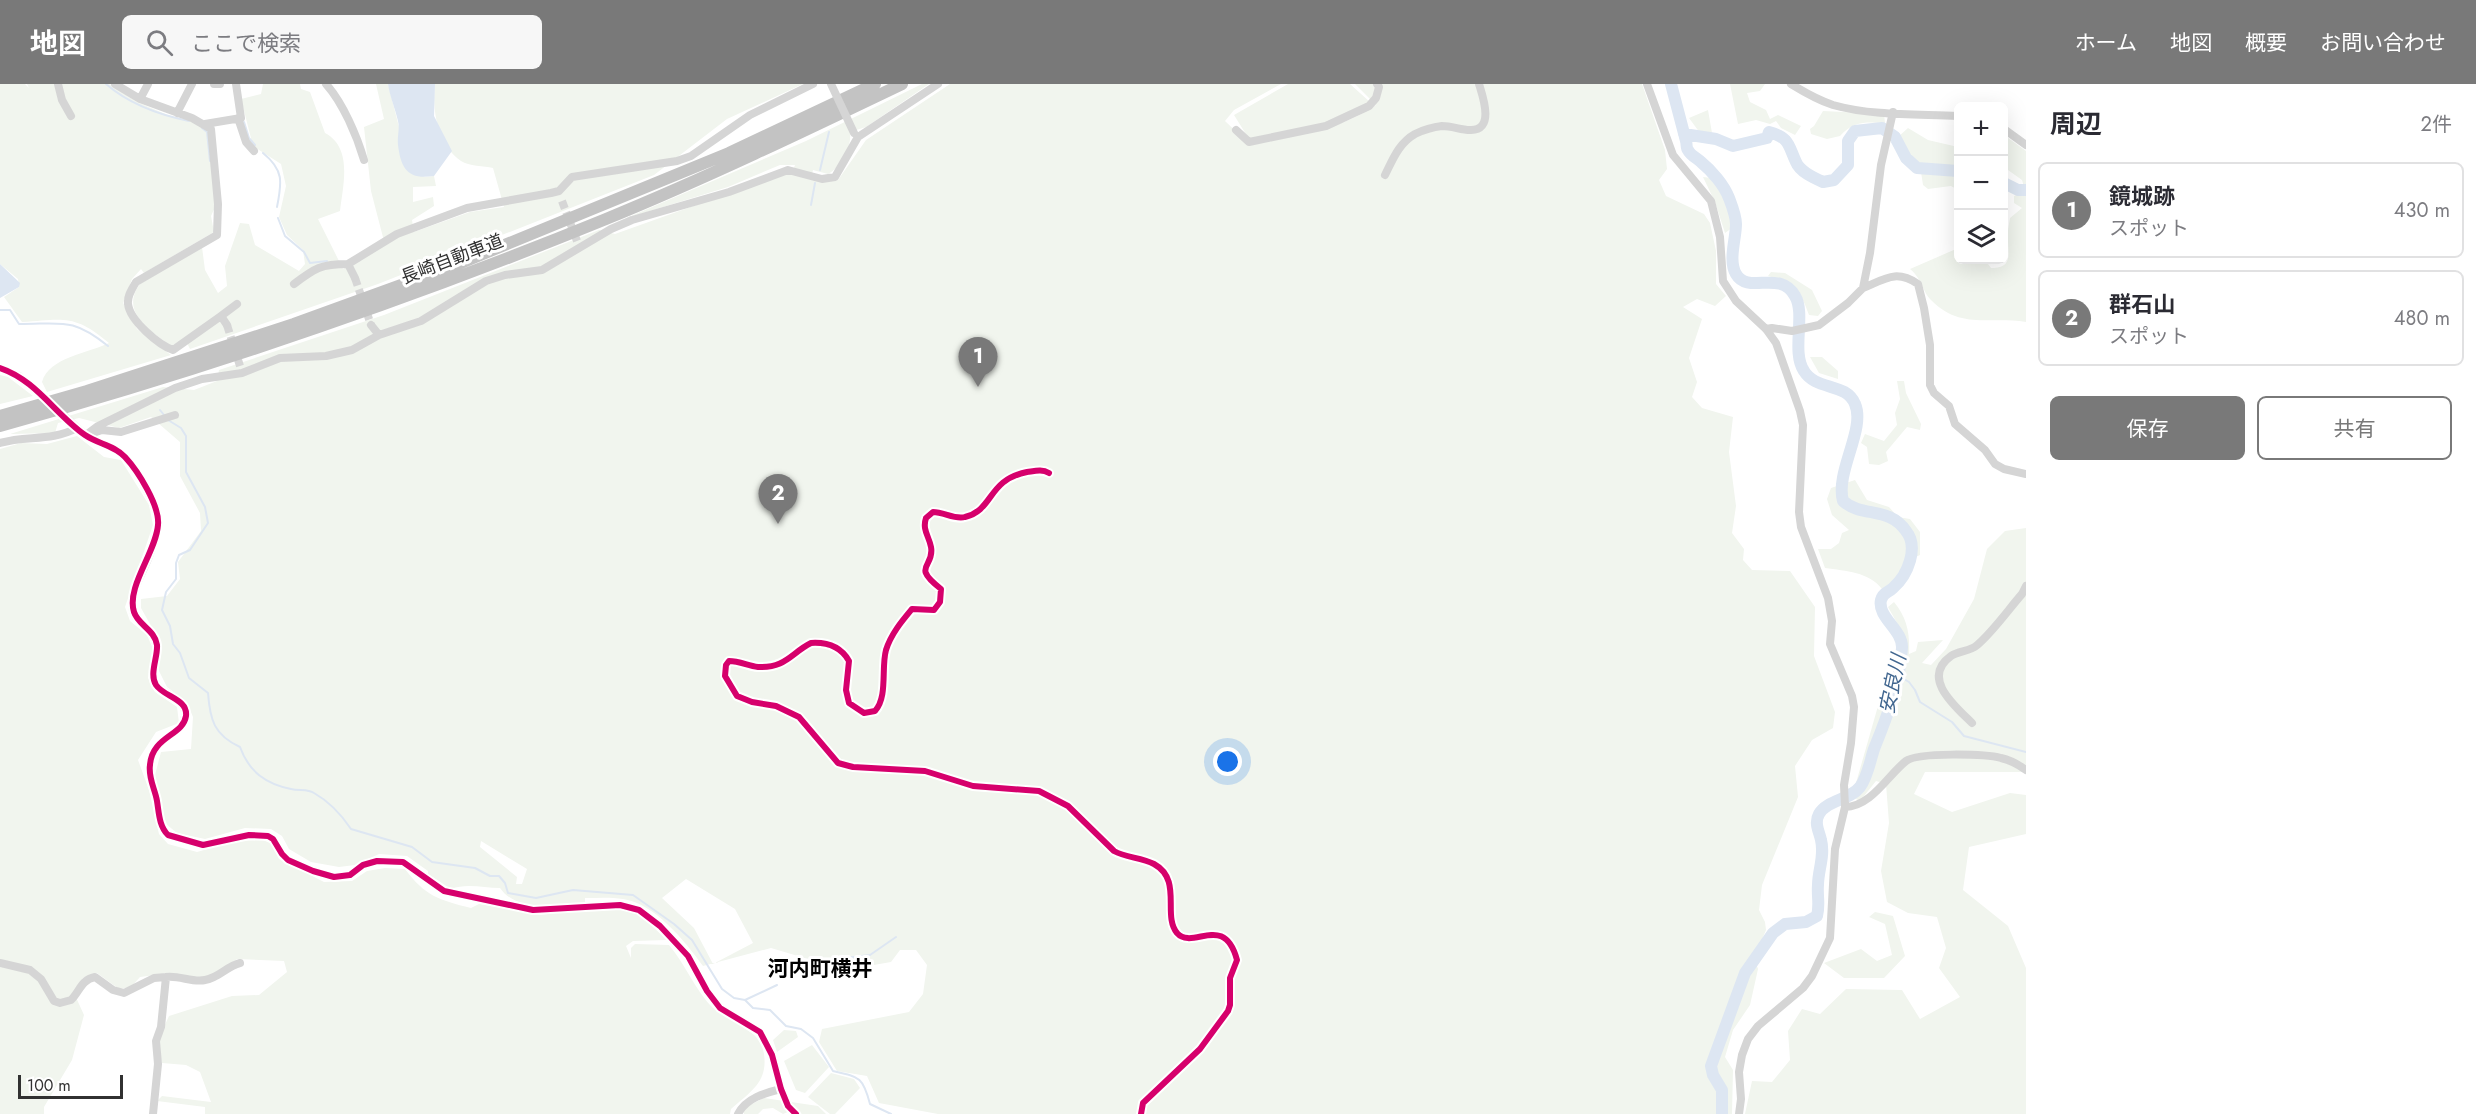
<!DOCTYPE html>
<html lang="ja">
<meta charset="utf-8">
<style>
:root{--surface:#fff;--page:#f7f7f7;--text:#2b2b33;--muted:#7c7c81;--line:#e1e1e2;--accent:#797979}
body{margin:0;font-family:Jost,"Noto Sans JP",sans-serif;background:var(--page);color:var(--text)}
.controls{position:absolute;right:18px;top:18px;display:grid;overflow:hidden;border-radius:9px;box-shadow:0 6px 24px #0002}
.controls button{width:54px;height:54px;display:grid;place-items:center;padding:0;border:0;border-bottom:2px solid var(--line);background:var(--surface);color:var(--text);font:30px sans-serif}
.scale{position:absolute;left:18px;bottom:15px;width:105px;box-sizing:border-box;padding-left:6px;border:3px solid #313131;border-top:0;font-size:16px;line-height:21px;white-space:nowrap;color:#313131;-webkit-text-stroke:4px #fff;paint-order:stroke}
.you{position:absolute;left:1228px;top:678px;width:21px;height:21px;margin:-15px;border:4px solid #fff;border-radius:50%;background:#1a73e8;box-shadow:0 0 0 9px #1a73e833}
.badge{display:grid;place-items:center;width:39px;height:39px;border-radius:50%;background:var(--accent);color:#fff;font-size:20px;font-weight:700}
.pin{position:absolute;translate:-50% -50px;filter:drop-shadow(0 2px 3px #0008)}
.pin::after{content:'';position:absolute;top:32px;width:21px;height:18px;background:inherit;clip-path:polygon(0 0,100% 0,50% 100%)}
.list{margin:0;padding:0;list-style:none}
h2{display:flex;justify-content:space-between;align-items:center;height:78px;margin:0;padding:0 24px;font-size:26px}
h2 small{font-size:20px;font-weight:400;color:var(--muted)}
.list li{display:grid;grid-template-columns:39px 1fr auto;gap:18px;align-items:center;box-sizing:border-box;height:96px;margin:0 12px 12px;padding:0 12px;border:2px solid var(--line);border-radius:9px}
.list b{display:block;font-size:22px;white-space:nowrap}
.list p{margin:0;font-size:20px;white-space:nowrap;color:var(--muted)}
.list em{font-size:20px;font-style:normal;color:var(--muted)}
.actions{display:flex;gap:12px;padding:18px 24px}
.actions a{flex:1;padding:14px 0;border:2px solid var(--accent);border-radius:9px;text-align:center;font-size:21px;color:var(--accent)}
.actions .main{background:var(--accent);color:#fff}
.icon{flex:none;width:33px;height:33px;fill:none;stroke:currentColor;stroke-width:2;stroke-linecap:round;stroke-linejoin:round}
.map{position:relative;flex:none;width:2026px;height:1030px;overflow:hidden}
header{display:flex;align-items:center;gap:36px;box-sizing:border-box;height:84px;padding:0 30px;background:var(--accent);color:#fff}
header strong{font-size:28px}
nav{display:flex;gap:33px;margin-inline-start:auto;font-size:21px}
.search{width:420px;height:54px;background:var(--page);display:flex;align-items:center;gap:15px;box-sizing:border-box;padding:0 21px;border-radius:9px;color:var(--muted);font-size:22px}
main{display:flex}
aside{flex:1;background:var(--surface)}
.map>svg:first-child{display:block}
.green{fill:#f1f5ee;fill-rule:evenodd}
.water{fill:#dde6f2}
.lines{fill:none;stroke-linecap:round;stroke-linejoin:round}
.stream{stroke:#dde6f2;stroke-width:2}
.river{stroke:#dde6f2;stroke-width:12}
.minor-tunnel{stroke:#d6d6d6;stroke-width:8;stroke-dasharray:8 4;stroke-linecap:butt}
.minor{stroke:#d5d5d5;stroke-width:8}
.highway{stroke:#c3c3c3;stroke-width:12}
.minor-bridge{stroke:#d5d5d5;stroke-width:8}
.cycleway-casing{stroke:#fff;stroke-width:10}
.cycleway{stroke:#d6006c;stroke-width:6}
.labels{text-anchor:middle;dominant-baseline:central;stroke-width:6;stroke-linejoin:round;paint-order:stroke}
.street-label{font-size:18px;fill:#313131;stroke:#fff}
.water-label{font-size:20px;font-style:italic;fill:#426790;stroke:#fff}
.quarter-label{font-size:21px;font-weight:bold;fill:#000;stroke:#fff}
</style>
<header>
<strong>地図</strong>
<div class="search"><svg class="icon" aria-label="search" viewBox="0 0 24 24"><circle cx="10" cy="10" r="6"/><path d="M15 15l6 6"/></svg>ここで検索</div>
<nav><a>ホーム</a><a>地図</a><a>概要</a><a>お問い合わせ</a></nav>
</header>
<main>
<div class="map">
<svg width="2026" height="1030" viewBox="0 0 2026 1030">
<rect width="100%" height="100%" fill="#fff"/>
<!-- green -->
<path class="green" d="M0 0H25L29 4 27 0H109L137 18 170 32 189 36 209 46 216 121 211 132 214 148 144 189 141 185 132 195 123 219 137 245 171 271 47 308 42 298C49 273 89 269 109 259 75 230 64 235 22 238L4 213 19 203 18 195 0 180Z
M263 0H300L301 5 310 8 325 49C353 64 343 101 340 127L318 135 343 185 385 161 371 107 364 43 384 35 376 0H388L399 43 424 93 434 92 436 102 413 103V118L433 113 434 122 412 136 414 148 470 128 504 123 493 84C484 82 469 82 461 77 437 60 432 26 435 0H803L727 35 654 91 378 200 190 265 185 255 171 262C151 247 119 228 140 200L202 163 205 186 218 209 227 202 225 182 240 139 249 140 255 161 299 187 305 180 303 166 287 151 279 133 286 102 281 80 253 62 241 15 261 10Z
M922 0H929L866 43 850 48C852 63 841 83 828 90L813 86 811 94 825 98 838 96 866 56 950 0H1281L1234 26 1225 37 1249 60C1293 51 1339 47 1376 21L1355 0H1642L1665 66 1667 85 1659 96 1666 112 1704 130 1710 139 1716 167V200L1726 212 1715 222 1697 215 1683 223 1702 235 1689 274 1697 298 1692 313 1702 324 1733 333 1729 368 1736 422 1732 449 1744 465 1743 476 1752 486 1790 487 1815 523 1814 572 1835 628 1833 644 1812 656 1795 682 1798 713 1762 801 1759 826 1765 838 1766 846 1754 874 1758 885 1750 921 1733 946 1725 973 1733 986 1732 1030H938L879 1019 867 992 837 987 819 958 822 945 909 928 923 910 927 881 916 866H900L891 878 845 886 771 864 703 882C685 857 654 819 623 815 611 813 597 814 585 814V819C559 822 517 829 500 804 484 804 466 799 451 805L428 790V787L407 772 379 770 355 781 339 783 311 778 289 765 282 752 271 745 245 744 205 755 177 749 166 740 155 691 161 668 191 665 193 633 187 618 167 603 159 587 160 558 141 524V515L167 512 180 495 178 478 201 447 200 429 180 392V358L151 333 119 344 79 334 58 339 55 349 10 350 163 303 194 306 217 297 219 286 384 231 599 146 615 150 780 91 792 89 795 81H780L728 103 624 135 806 57ZM481 757 527 785 522 800H516L517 793 480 763ZM686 795 735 825 753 859 713 880 694 844 662 814Z
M1288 0H1350L1370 18 1326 40 1249 55 1234 31Z
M1730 0H1765L1760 7 1747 9 1750 18 1766 26 1770 35 1778 31 1801 42 1795 51 1781 44 1776 37 1770 40 1756 36 1738 40Z
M1708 26 1712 49H1700L1689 34Z
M1823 27 1884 30 1885 39C1866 38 1853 37 1840 52L1827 55 1811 50 1810 45 1814 42Z
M1908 44 1928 56 1958 63V106L1951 102 1928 105 1923 101 1921 88 1898 53Z
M2004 51 2026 67V238C1990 232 1960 246 1931 216 1922 207 1923 196 1910 185L1956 165 1958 161V176H1985L1991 184C2013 184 2008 171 2008 155 2007 148 2009 141 2010 134L2022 124 2014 119V112L2025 107 2022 96 2008 86H2004Z
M1703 93 1711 94 1727 116 1732 144 1725 149 1715 118Z
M1771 188 1785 189 1812 206 1822 227 1818 232 1809 231C1800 205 1794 200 1768 192Z
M1810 273H1822L1838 287V295L1819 289Z
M0 291 8 293 33 312 0 320Z
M1897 297H1904L1906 309 1921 340 1920 346 1907 343 1886 368 1888 377 1879 381 1869 380 1867 363 1861 359 1865 350 1884 357 1897 341 1895 329 1900 315Z
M77 352 104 373 121 376 149 421 153 441 125 523 130 537 147 551 153 565 148 594 155 608 177 623 179 639 156 648 138 676 149 706 159 750 168 760 197 768 236 757 263 756 272 760 279 775 324 798 352 797 367 787 385 784 405 785C425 812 439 816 471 824L479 820 540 831 595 824H623L638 829 667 856 633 857 626 862 631 874V864L635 860 669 861C684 879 691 897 705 915 717 932 737 937 753 950 758 954 763 963 764 970 768 998 751 1007 731 1025L730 1030H205V1023L157 1017 162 1012 211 1018 200 988 186 981 162 979 157 958 169 932 232 912 259 911 287 888 284 877 237 875 218 888 202 895 170 889 140 893 131 903 119 905 97 889 83 894 74 909 84 931 72 976 44 1023V1030H0V365L21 359 47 360Z
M1855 396 1867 416 1889 423 1898 433 1910 435 1920 448V471L1905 478 1891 502 1882 505C1869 488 1846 487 1825 484L1818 465H1831L1839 459 1842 449 1849 446 1832 431 1827 415 1831 404Z
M2026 444V688H1925L1914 710 1952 728 2010 709 2026 711V750L1969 763 1963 806 2008 842 2026 884V1030H1745L1752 997 1772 998 1790 976 1788 947 1802 925 1820 930 1846 905 1902 906 1920 935 1960 913 1939 884 1946 864 1937 833 1908 829 1887 818 1881 787 1889 739 1886 700 1876 697 1860 717 1852 713 1882 608 1888 603 1896 604 1905 553 1888 523 1894 518C1907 534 1910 549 1909 570L1916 567 1918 558 1943 556 1922 579 1931 581 1946 565 1974 515 1987 465 2005 447Z
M1875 828 1893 832 1905 872 1884 894H1844L1824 879 1861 865 1877 877 1892 871 1885 840 1869 833Z
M784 946 796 947 798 953 777 968 773 956Z
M812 961 829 983 805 1009 796 1006 784 977Z
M831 989 854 995 860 1004 835 1030H830L808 1013Z
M764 1014 818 1022 826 1030H802L795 1025 783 1030 773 1024 763 1025 758 1030H744V1024Z"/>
<!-- water -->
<path class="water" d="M388 0H435L434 32 452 67 434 92C408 96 401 85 398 61 397 53 400 45 398 37 395 24 390 13 388 0Z
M0 180 20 199 19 203 0 214Z"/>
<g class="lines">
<!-- stream -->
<path class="stream" d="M106 0C129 20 160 31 189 37
M244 38 249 54 255 61
M202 44 207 48 210 77
M263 69C284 86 282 98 277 123
M820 86 829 48
M811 121 815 99
M278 134 285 152 304 168 310 179 327 177
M0 226H10L19 240C62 240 72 233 108 262
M160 326 164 331
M168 336 181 344 186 352V388L205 423 208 439 190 466 179 471 176 479V495L166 508 162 526 170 542 173 560 180 569 189 594 208 609C210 636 214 651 240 663 249 688 266 700 291 705 299 707 308 705 314 709 330 718 341 730 351 745L412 763 432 778 475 784 490 792H499L505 799 508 809 536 814 573 806 633 811 674 840 692 856 722 905 734 914 745 916 753 924 770 926 786 942 801 945 813 954 833 987C860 993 863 993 870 1020L891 1030
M1897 591 1909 598 1915 606 1920 618 1952 638 1964 652 2026 668
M787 894 790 885 804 879 870 871 896 853
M745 916 777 901"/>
<!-- river -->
<path class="river" d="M1671 0C1676 19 1681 38 1686 57 1687 60 1686 64 1688 66 1690 71 1698 75 1701 78 1712 87 1724 101 1729 114 1732 122 1736 132 1736 140 1736 155 1728 176 1736 190 1748 211 1780 185 1795 212 1806 230 1791 268 1804 287 1816 307 1846 298 1855 320 1866 345 1835 388 1843 417 1862 434 1889 422 1906 447 1919 463 1908 491 1893 504 1888 509 1883 508 1881 516 1877 533 1903 546 1902 564 1900 599 1887 633 1874 665 1870 677 1868 692 1860 703 1850 716 1827 716 1819 730 1814 739 1819 747 1821 756 1825 772 1818 786 1818 801 1817 812 1820 821 1817 832L1806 838 1785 840 1773 849 1745 889 1711 982 1713 991 1722 1006V1030
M1684 50 1716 55 1733 62 1767 54 1769 48C1790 54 1788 61 1796 78 1800 88 1814 94 1823 98L1834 96 1848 81V57L1855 47 1882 44 1895 53 1906 74 1917 84 1958 87
M2004 99 2018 106H2026"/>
<!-- minor-tunnel -->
<path class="minor-tunnel" d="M562 117 577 157
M355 194 371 241
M227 241 240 282
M37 307 71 338"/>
<!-- minor -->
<path class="minor" d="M58 0 62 16 71 32
M115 0 140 15 192 34 211 45 218 120 217 151 136 198C132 205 127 212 128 220 130 237 159 261 173 266L221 232 227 241
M214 0H220
M326 0C343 19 357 52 364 76
M1647 0 1673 71 1711 117 1720 153 1723 197 1736 217 1766 245 1776 259 1800 327 1803 341 1799 428 1801 443 1828 514 1832 537 1830 560 1852 612 1854 623 1851 659 1844 701 1845 723 1835 765 1830 854 1812 892 1803 904 1758 942 1748 955 1742 971 1739 988 1741 1015 1739 1030
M1791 0C1804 8 1818 16 1833 21 1872 32 1918 30 1958 32
M140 15 148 0
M177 29 192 0
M238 34 246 58 254 67
M205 40 241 34 236 0
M2004 45 2026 61
M1236 46 1249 58 1326 42 1369 22 1376 14 1379 3 1377 0
M1385 91C1393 75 1399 59 1415 50 1423 46 1433 43 1442 42 1452 42 1461 46 1470 46 1495 47 1483 13 1479 0
M355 194 348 180 397 150 467 124 551 109 559 107 572 93 677 77 691 72 750 31 813 0
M294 200C315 184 321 180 348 180
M1863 204C1885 195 1896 185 1918 200L1924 224 1930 261V301L1934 309 1949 322 1955 340 1985 366 1995 380 2004 385 2026 390
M221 232 237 220
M371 241 379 251
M1766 245 1772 244 1792 247 1819 241 1848 219 1863 204 1870 169 1881 81 1893 28
M0 284 19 292 37 307
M71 338C78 345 86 352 96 357 102 361 110 362 117 366 132 376 159 422 158 440 158 452 152 464 148 475 142 491 129 509 133 527 137 541 154 545 156 560 158 573 149 589 156 600 164 612 187 614 185 632 184 651 152 652 150 681 148 694 155 704 157 717 159 729 159 742 168 751L203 761 249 751 268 752 273 755 282 770 288 776 313 787 334 793 350 791 363 781 377 777 403 778 444 807 533 826 620 821 639 826 660 842 688 872 707 907 720 924 760 948 772 971 781 1005 788 1022 796 1030
M93 349 102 346 121 348 175 331
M86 351 98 342 175 304 202 295 242 289 280 274 326 272 352 266 379 251 421 237 486 197 505 191 542 186 611 145 632 136 729 108 788 86 822 95 835 93 858 53 938 0
M0 359C27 351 50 358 77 344
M1049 389C1042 385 1035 387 1027 388 987 396 994 426 965 433 955 436 944 428 933 428L926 434C922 446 929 452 931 463 935 484 910 481 941 505L940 518 934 526 912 525C902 537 891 550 886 566 881 584 888 613 875 627L864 629 849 619 846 606 849 577C841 563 827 558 811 559 791 569 786 584 758 583 748 582 740 577 729 577L726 581 725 592 737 612 752 618 776 622 799 633 838 679 853 683 925 687 973 702 1039 707 1068 722 1114 767C1126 774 1141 773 1154 780 1183 796 1162 831 1177 849 1193 867 1224 828 1237 876L1230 894V921L1228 927 1200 965 1143 1019 1141 1030
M1972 639C1956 623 1920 594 1951 572 1958 567 1970 567 1976 562 1992 549 2008 526 2022 510L2026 502
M1845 723C1871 723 1888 691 1906 677 1918 668 1986 670 2001 674 2010 676 2019 681 2026 686
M0 879 30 886 41 895 54 917 60 919 71 916C80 907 81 896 95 893L113 906 124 909 154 894 166 893
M153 1030 158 980 156 957 161 943 166 893C179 891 193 899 205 896 219 894 227 882 240 879
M738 1030C746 1014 765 1009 781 1005"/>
<!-- highway -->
<path class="highway" d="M0 332 87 307 294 240 451 183 729 69 875 0
M0 342C205 285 408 216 606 135 706 94 804 47 902 0"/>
<!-- minor-bridge -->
<path class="minor-bridge" d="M831 0 854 49"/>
<defs>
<path id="cycleway" d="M0 284C36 296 55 330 85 351 98 360 114 361 125 373 138 387 160 422 158 441 156 468 126 503 134 528 138 541 155 546 157 561 158 573 149 590 156 601 164 613 188 615 186 632 183 652 152 652 150 681 148 694 155 705 157 717 159 729 159 742 168 751L203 761 249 751 268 752 273 755 282 770 288 776 313 787 334 793 350 791 363 781 377 777 403 778 444 807 533 826 620 821 639 826 660 842 688 872 707 907 720 924 760 948 772 971 781 1005 788 1022 796 1030
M1049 389C1042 385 1035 387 1027 388 987 396 994 426 965 433 955 436 944 428 933 428L926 434C922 446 929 452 931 463 935 484 910 481 941 505L940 518 934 526 912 525C902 537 891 550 886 566 881 584 888 613 875 627L864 629 849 619 846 606 849 577C841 563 827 558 811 559 791 569 786 584 758 583 748 582 740 577 729 577L726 581 725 592 737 612 752 618 776 622 799 633 838 679 853 683 925 687 973 702 1039 707 1068 722 1114 767C1126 774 1141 773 1154 780 1183 796 1162 831 1177 849 1193 867 1224 828 1237 876L1230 894V921L1228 927 1200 965 1143 1019 1141 1030"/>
</defs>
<!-- cycleway casing -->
<use href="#cycleway" class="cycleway-casing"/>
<!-- cycleway -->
<use href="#cycleway" class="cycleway"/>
</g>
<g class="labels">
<!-- street labels -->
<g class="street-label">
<text transform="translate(452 175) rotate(-21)">長崎自動車道</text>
</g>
<!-- water labels -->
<g class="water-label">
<text transform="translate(1893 600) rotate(-78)">安良川</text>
</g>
<!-- quarter labels -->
<g class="quarter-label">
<text x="820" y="885">河内町横井</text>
</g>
</g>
</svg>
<div class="controls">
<button>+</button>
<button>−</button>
<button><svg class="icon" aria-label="layers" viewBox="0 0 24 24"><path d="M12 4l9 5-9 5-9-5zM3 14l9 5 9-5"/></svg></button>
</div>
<div class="scale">100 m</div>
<div class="you"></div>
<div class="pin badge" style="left:978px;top:303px">1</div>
<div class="pin badge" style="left:778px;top:440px">2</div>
</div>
<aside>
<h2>周辺<small>2件</small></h2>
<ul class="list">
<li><span class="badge">1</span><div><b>鏡城跡</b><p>スポット</p></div><em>430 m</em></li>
<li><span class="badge">2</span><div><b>群石山</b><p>スポット</p></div><em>480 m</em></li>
</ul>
<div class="actions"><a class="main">保存</a><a>共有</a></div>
</aside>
</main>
